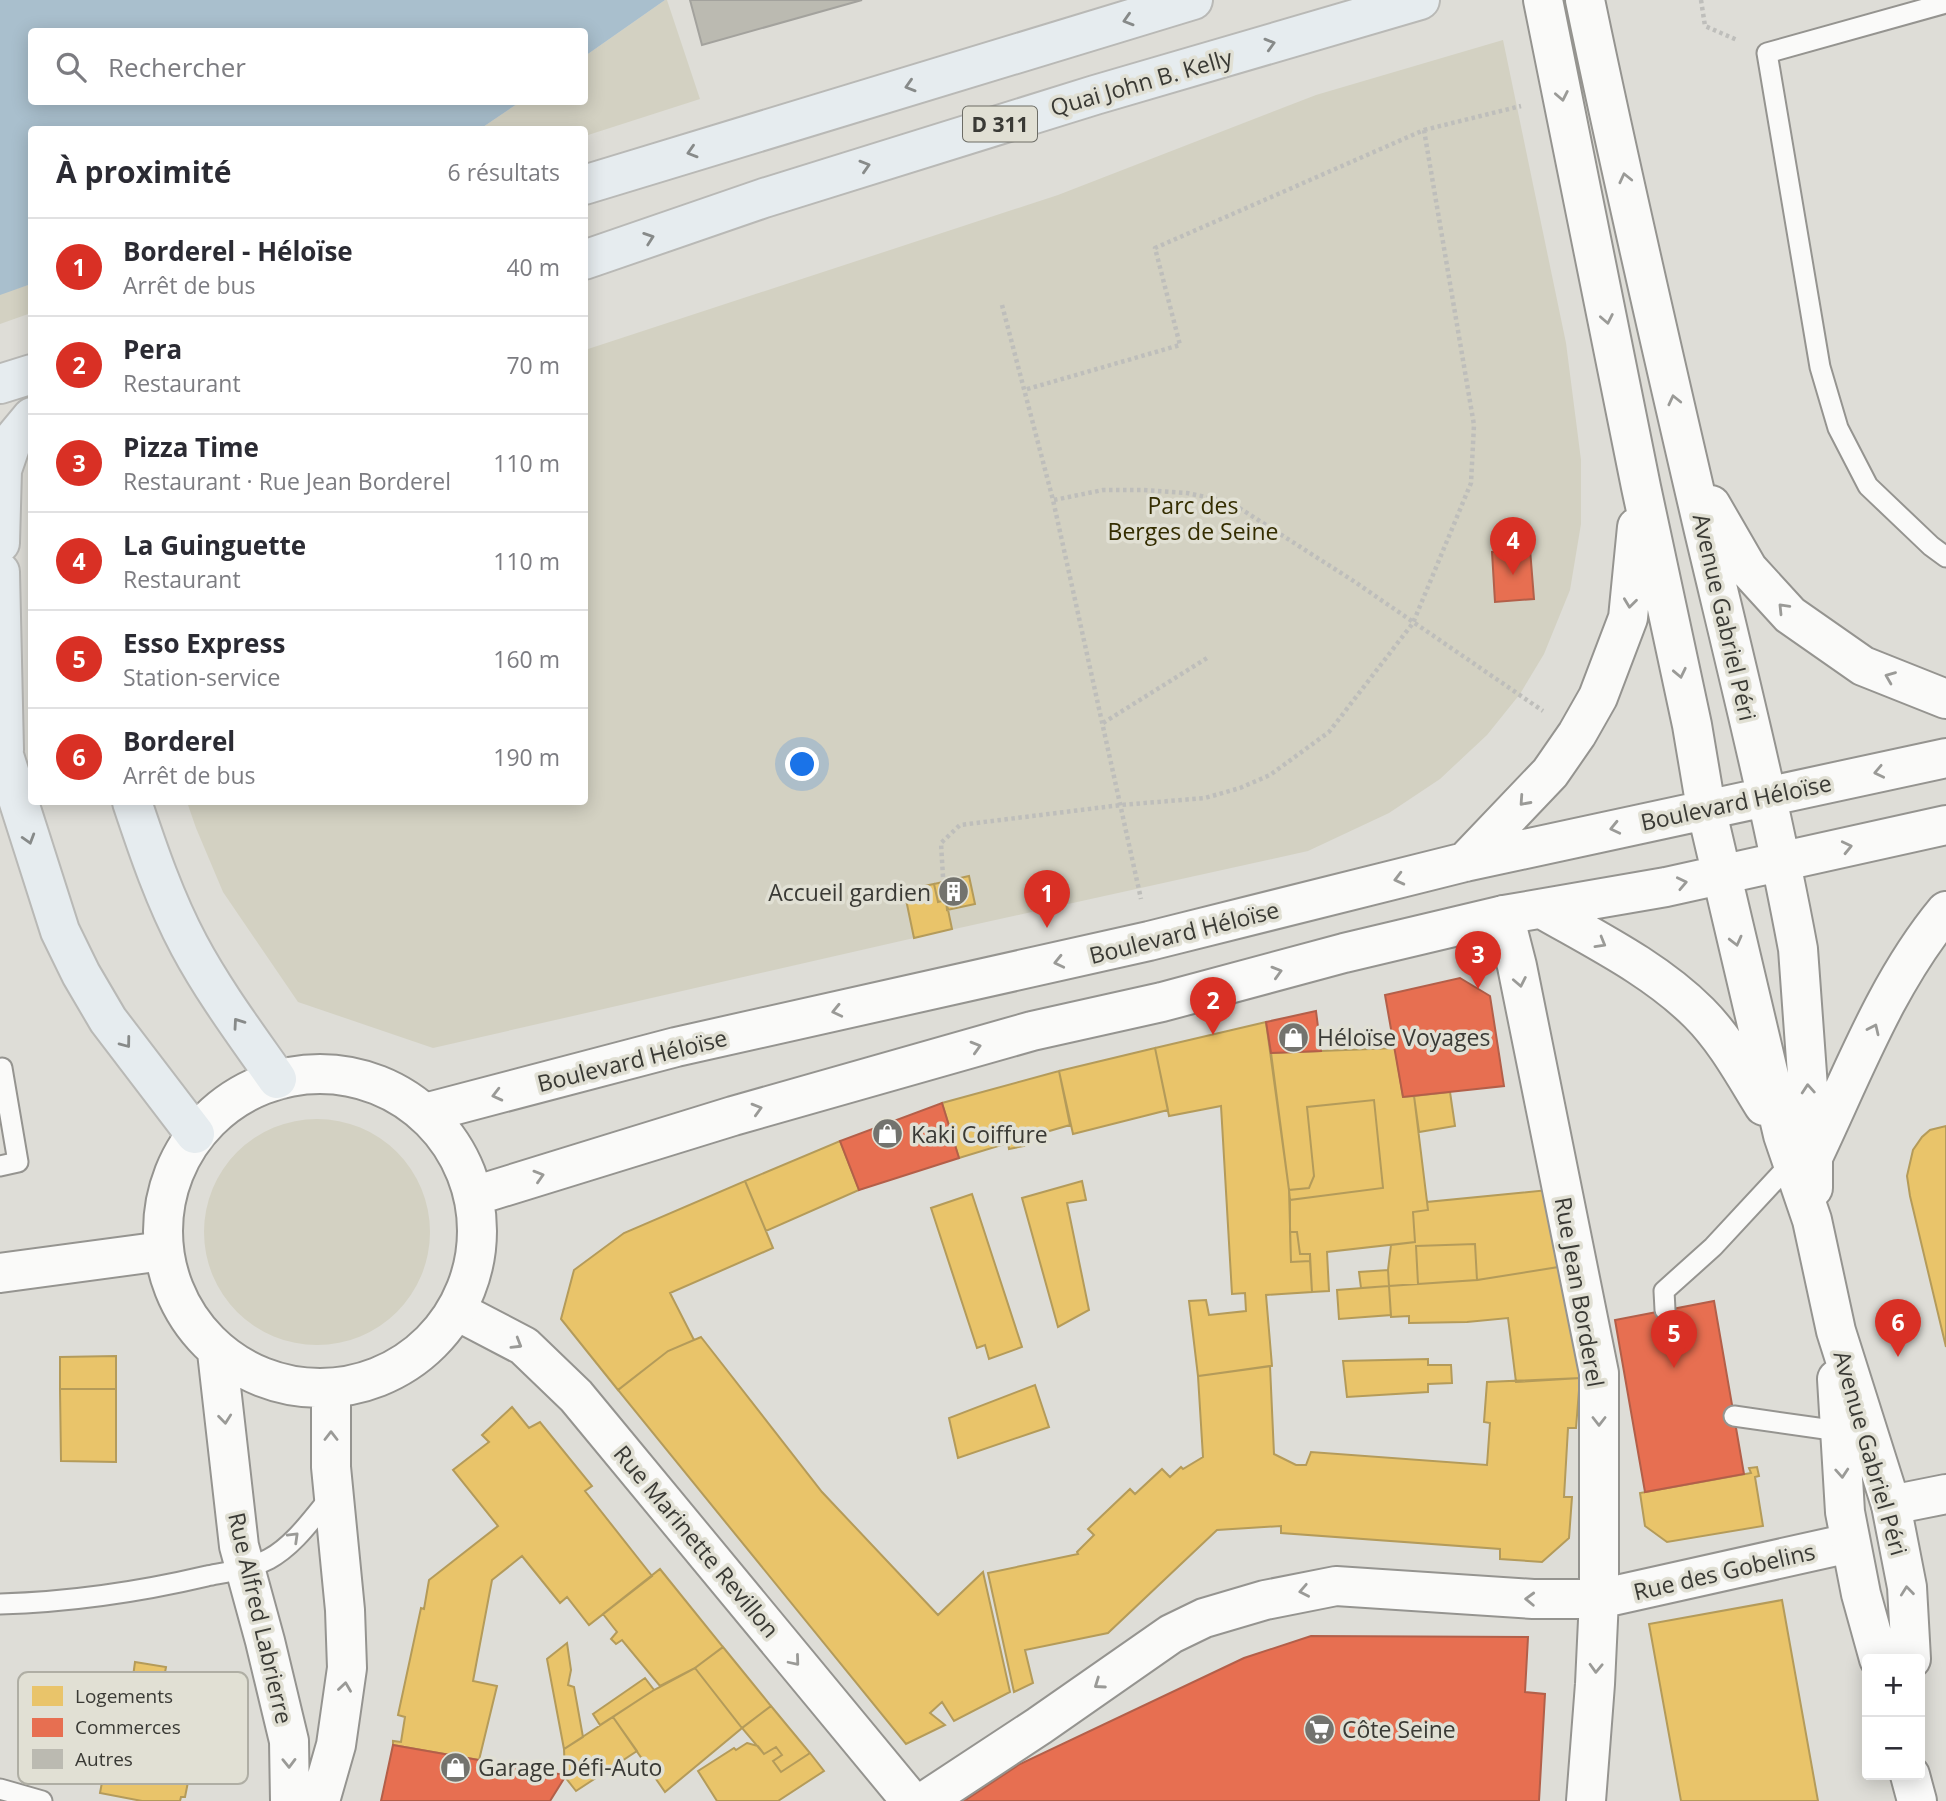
<!DOCTYPE html>
<html lang="fr">
<meta charset="utf-8">
<style>
:root{--surface:#fff;--page:#f7f7f7;--text:#2b2b33;--muted:#7c7c81;--line:#e1e1e2;--accent:#d93025}
body{margin:0;font-family:"Open Sans",sans-serif;background:var(--page);color:var(--text)}
.controls{position:absolute;right:21px;bottom:21px;display:grid;overflow:hidden;border-radius:7px;box-shadow:0 4px 18px #0003}
.controls button{width:63px;height:63px;display:grid;place-items:center;padding:0;border:0;border-bottom:2px solid var(--line);background:var(--surface);color:var(--text);font:35px sans-serif}
.you{position:absolute;left:803px;top:765px;width:24px;height:24px;margin:-18px;border:5px solid #fff;border-radius:50%;background:#1a73e8;box-shadow:0 0 0 10px #1a73e833}
.badge{display:grid;place-items:center;width:46px;height:46px;border-radius:50%;background:var(--accent);color:#fff;font-size:23px;font-weight:700}
.pin{position:absolute;translate:-50% -58px;filter:drop-shadow(0 2px 4px #0008)}
.pin::after{content:'';position:absolute;top:37px;width:24px;height:21px;background:inherit;clip-path:polygon(0 0,100% 0,50% 100%)}
.list{margin:0;padding:0;list-style:none}
h2{display:flex;justify-content:space-between;align-items:center;height:91px;margin:0;padding:0 28px;font-size:30px}
h2 small{font-size:23px;font-weight:400;color:var(--muted)}
.list li{display:grid;grid-template-columns:46px 1fr auto;gap:21px;align-items:center;box-sizing:border-box;height:98px;padding:0 28px;border-top:2px solid var(--line)}
.list b{display:block;font-size:26px;white-space:nowrap}
.list p{margin:0;font-size:23px;white-space:nowrap;color:var(--muted)}
.list em{font-size:23px;font-style:normal;color:var(--muted)}
.icon{flex:none;width:38px;height:38px;fill:none;stroke:currentColor;stroke-width:2;stroke-linecap:round;stroke-linejoin:round}
.map{position:relative;flex:none;width:1946px;height:1801px;overflow:hidden}
.search{position:absolute;background:var(--surface);box-shadow:0 4px 18px #0003;left:28px;top:28px;width:560px;height:77px;display:flex;align-items:center;gap:18px;box-sizing:border-box;padding:0 24px;border-radius:7px;color:var(--muted);font-size:26px}
.panel{position:absolute;background:var(--surface);box-shadow:0 4px 18px #0003;left:28px;top:126px;width:560px;height:679px;border-radius:7px}
.map>svg:first-child{display:block}
.green{fill:#d3d1c2}
.water{fill:#a9bfcd}
.homes{fill:#e9c46a;stroke:#b49b5a;stroke-width:2}
.shops{fill:#e76f51;stroke:#b35f49;stroke-width:2}
.building{fill:#bbbab1;stroke:#a3a29d;stroke-width:2}
.lines{fill:none;stroke-linecap:round;stroke-linejoin:round}
.lane-casing{stroke:#959490;stroke-width:23}
.street-casing{stroke:#959490;stroke-width:42}
.secondary-casing{stroke:#959490;stroke-width:42}
.primary-casing{stroke:#b9b9b6;stroke-width:42}
.path{stroke:#bebebb;stroke-width:4.5;stroke-dasharray:3.5 3.5;stroke-linecap:butt}
.lane{stroke:#fafaf9;stroke-width:19}
.street{stroke:#fafaf9;stroke-width:38}
.secondary{stroke:#fafaf9;stroke-width:38}
.primary{stroke:#e6ecef;stroke-width:38}
.oneway{stroke:#878a89}
.oneway2{stroke:#9a9a97}
.labels{text-anchor:middle;dominant-baseline:central;stroke-width:7;stroke-linejoin:round;paint-order:stroke}
.shield{fill:#e1e0d4;stroke:#6c6c65;stroke-width:2}
.shield-label{font-size:21px;font-weight:bold;fill:#3a3a35}
.street-label{font-size:23px;fill:#3a3a35;stroke:#e1e0d4}
.park-label{font-size:23px;fill:#342d00;stroke:#e1e0d4}
.poi-label{font-size:23px;fill:#3a3a35;stroke:#e1e0d4;text-anchor:start}
.key{fill:#e1e0d4;stroke:#afaea4;stroke-width:2}
.key-label{font-size:19px;fill:#3a3a35}
</style>
<div class="map">
<svg width="1946" height="1801" viewBox="0 0 1946 1801">
<rect width="100%" height="100%" fill="#deddd7"/>
<!-- green -->
<path class="green" d="M665 0H667L700 99 585 136 584 130H475L483 127 520 102H584L585 56Z
M1503 40 1566 343 1581 460V524L1570 590 1544 654 1520 694 1487 735 1440 779 1389 813 1308 851 914 938 433 1048 298 1002 223 892 196 828 187 802H584L585 350 1058 195 1316 95Z
M31 284V313L0 324V294Z
M204 1232a113 113 0 1 1 226 0a113 113 0 1 1-226 0Z"/>
<!-- water -->
<path class="water" d="M0 0H665L585 56 584 32H32V102H520L483 127 475 129 32 130 31 284 0 295Z"/>
<!-- homes -->
<path class="homes" d="M969 876 975 904 947 910 946 900 938 902 934 884Z
M934 884 938 902 946 900 952 929 914 938 904 890Z
M1266 1022 1289 1190 1291 1262 1310 1261 1312 1292 1266 1295 1272 1366 1198 1376 1189 1301 1206 1300 1209 1315 1246 1311 1245 1293 1232 1294 1221 1106 1169 1116 1155 1048Z
M1155 1048 1168 1110 1073 1134 1059 1071Z
M1395 1048 1403 1097 1414 1096 1428 1210 1413 1212 1415 1242 1327 1252 1329 1291 1312 1292 1310 1254H1300L1297 1232H1290V1200L1383 1188 1374 1100 1307 1107 1314 1176 1309 1188 1289 1190 1271 1053Z
M1059 1071 1070 1125 1022 1139 1024 1146 1009 1149 1008 1143 959 1158 942 1103Z
M1450 1092 1455 1126 1419 1132 1414 1096Z
M1374 1100 1383 1188 1290 1200 1289 1190 1309 1188 1314 1176 1307 1107Z
M1946 1126V1347L1910 1196 1907 1176 1913 1150 1922 1137 1930 1130Z
M840 1141 859 1190 766 1231 745 1181Z
M745 1181 773 1248 670 1293 694 1340 668 1351 618 1390 561 1319 574 1270 624 1233Z
M1082 1181 1086 1200 1067 1203 1089 1310 1058 1327 1022 1198Z
M1548 1190 1565 1266 1477 1280 1475 1244 1416 1246 1418 1284 1389 1286 1388 1270 1391 1245 1415 1242 1413 1212 1428 1210 1427 1202Z
M972 1194 1022 1347 989 1359 985 1345 977 1348 931 1208Z
M1290 1232H1297L1300 1254H1310V1261L1291 1262Z
M1475 1244 1477 1280 1418 1284 1416 1246Z
M1565 1266 1577 1342 1580 1378 1516 1382 1508 1318 1467 1322 1409 1323V1316L1391 1317 1389 1286 1477 1280Z
M1388 1270 1389 1286 1361 1288 1359 1272Z
M1389 1286 1391 1315 1339 1319 1337 1290Z
M701 1337 822 1492 938 1615 983 1572 1010 1692 954 1721 942 1702 930 1713 945 1725 906 1744 618 1390 668 1351Z
M116 1356V1389H60V1357Z
M1428 1359V1365H1451L1452 1383 1428 1384V1392L1347 1397 1343 1361Z
M1270 1366 1274 1454 1296 1465H1306L1311 1452 1487 1465 1490 1423 1484 1422 1487 1382 1580 1378 1576 1428H1568L1564 1497H1572L1569 1538 1542 1562 1500 1559V1549L1281 1533V1526L1217 1530 1108 1633 1025 1650 1033 1683 1014 1692 988 1573 1078 1554 1077 1552 1094 1535 1088 1529 1130 1489 1135 1494 1162 1469 1170 1477 1181 1467 1183 1469 1203 1457 1198 1376Z
M1035 1385 1049 1427 958 1458 949 1418Z
M60 1389H116V1462L61 1461Z
M512 1407 529 1428 540 1422 592 1486 585 1491 652 1576 589 1625 567 1597 560 1603 522 1556 492 1580 473 1681 497 1686 479 1760 393 1745V1741L401 1742 405 1717 398 1715 421 1608 424 1609 429 1580 498 1526 453 1470 489 1442 482 1435Z
M1757 1467 1759 1476 1755 1477 1763 1526 1667 1542 1645 1526 1640 1493 1751 1473 1749 1468Z
M660 1569 723 1647 695 1668 660 1686 622 1640 616 1644 611 1639 617 1632 603 1614Z
M1782 1600 1818 1801H1681L1649 1624Z
M567 1643 571 1670 568 1685 574 1687 583 1737 564 1749 547 1659Z
M723 1647 771 1706 742 1728 695 1668Z
M135 1662 166 1667 162 1689 204 1697 195 1747 82 1725 87 1695 138 1705 140 1693 123 1691 124 1683 132 1684Z
M695 1668 742 1728 665 1792 613 1717 654 1690Z
M645 1678 654 1690 600 1725 593 1714Z
M771 1706 810 1753 781 1772 773 1761 782 1755 776 1747 764 1754 742 1728Z
M613 1717 637 1751 576 1791 565 1777 564 1749Z
M93 1727 195 1747 185 1797H181L180 1801H142L100 1793 106 1761 88 1757Z
M747 1743 758 1746 764 1754 776 1747 782 1755 773 1761 781 1772 810 1753 824 1771 778 1801H717L698 1771 734 1748 736 1750Z"/>
<!-- shops -->
<path class="shops" d="M1530 549 1534 599 1495 602 1492 552Z
M1460 978 1490 996 1504 1086 1403 1097 1385 995Z
M1316 1011 1321 1051 1271 1053 1266 1022Z
M942 1103 959 1158 859 1190 840 1141Z
M1714 1301 1744 1474 1645 1492 1615 1320Z
M1311 1636 1528 1637 1525 1692 1545 1694 1539 1801H964L1020 1764 1244 1658Z
M393 1745 565 1775V1777L550 1801H381Z"/>
<!-- building -->
<path class="building" d="M690 0H862L702 45Z"/>
<g class="lines">
<defs>
<path id="lane" d="M1946 3 1767 53 1820 367 1838 428 1868 486 1931 546 1946 557
M0 1166 18 1162 2 1068
M1665 1310 1664 1291 1713 1247 1792 1162
M1734 1416 1839 1431
M0 1604C69 1602 139 1592 207 1576 227 1572 250 1569 269 1559 295 1545 314 1516 333 1494
M0 1789 42 1801"/>
<path id="street" d="M1504 915 1517 966 1599 1373V1599L1595 1684 1586 1801
M0 1273 163 1251
M457 1311 524 1346 576 1396 911 1801
M1891 1505 1946 1494
M925 1801 1039 1726 1171 1634 1204 1618 1265 1600 1336 1586 1533 1599H1599L1850 1543"/>
<path id="secondary" d="M1543 0 1641 487 1692 725 1706 808 1783 1135 1812 1220 1836 1331 1891 1505 1907 1587 1911 1659
M1585 0C1622 178 1663 355 1704 531 1737 670 1772 809 1798 949L1813 1157V1188
M1711 505 1748 569 1790 615 1863 666 1946 699
M1465 862 1550 773 1577 734 1598 697 1628 618 1637 527
M1542 909C1596 940 1655 969 1699 1013 1726 1040 1744 1074 1764 1106
M163 1231a157 157 0 1 1 314 0a157 157 0 1 1-314 0Z
M425 1113 676 1047 1149 941 1465 862 1946 758
M1814 1155C1853 1073 1887 982 1946 911
M474 1196 733 1116 1032 1031 1162 1002 1344 953 1504 915 1666 887 1946 825
M217 1352 239 1546 265 1641 289 1741 290 1801
M1837 1379 1845 1512 1861 1594 1879 1659
M1910 1775 1917 1801
M320 1801 336 1745 347 1668 345 1610 331 1467V1389"/>
<path id="primary" d="M584 185 1193 0
M584 260 764 198 1095 95 1420 0
M0 384 32 374
M0 543 2 470 12 441 32 417
M0 572 4 750
M0 743 60 931 81 974 108 1020 195 1134
M132 802C148 850 165 900 189 945 214 992 247 1036 277 1079"/>
</defs>
<!-- lane casing -->
<use href="#lane" class="lane-casing"/>
<!-- street casing -->
<use href="#street" class="street-casing"/>
<!-- secondary casing -->
<use href="#secondary" class="secondary-casing"/>
<!-- primary casing -->
<use href="#primary" class="primary-casing"/>
<!-- path -->
<path class="path" d="M1701 0 1705 26 1737 40
M1424 130 1521 106
M1002 305 1053 500 1141 899
M1054 500 1103 490H1143L1187 493 1230 502 1352 580 1543 711
M1103 723 1207 658
M943 877 941 843 960 825 1121 805 1205 798 1240 788 1270 775 1329 732 1413 623 1471 483 1474 425 1424 130 1155 248 1180 345 1024 390"/>
<!-- lane -->
<use href="#lane" class="lane"/>
<!-- street -->
<use href="#street" class="street"/>
<!-- secondary -->
<use href="#secondary" class="secondary"/>
<!-- primary -->
<use href="#primary" class="primary"/>
</g>
<!-- one-way arrows -->
<defs><path id="oneway-chevron" d="M-2-3.5L2.5 0L-2 3.5" fill="none" stroke-width="1.6" stroke-linecap="round" stroke-linejoin="round" transform="scale(1.75)"/></defs>
<g class="oneway">
<use href="#oneway-chevron" transform="translate(1128 20) rotate(163)"/>
<use href="#oneway-chevron" transform="translate(1270 44) rotate(-16)"/>
<use href="#oneway-chevron" transform="translate(910 86) rotate(163)"/>
<use href="#oneway-chevron" transform="translate(692 152) rotate(163)"/>
<use href="#oneway-chevron" transform="translate(865 166) rotate(-17)"/>
<use href="#oneway-chevron" transform="translate(649 238) rotate(-19)"/>
<use href="#oneway-chevron" transform="translate(29 839) rotate(73)"/>
<use href="#oneway-chevron" transform="translate(238 1023) rotate(-125)"/>
<use href="#oneway-chevron" transform="translate(126 1043) rotate(53)"/>
</g>
<g class="oneway2">
<use href="#oneway-chevron" transform="translate(1562 96) rotate(79)"/>
<use href="#oneway-chevron" transform="translate(1625 178) rotate(-103)"/>
<use href="#oneway-chevron" transform="translate(1607 319) rotate(79)"/>
<use href="#oneway-chevron" transform="translate(1674 400) rotate(-103)"/>
<use href="#oneway-chevron" transform="translate(1630 603) rotate(97)"/>
<use href="#oneway-chevron" transform="translate(1783 608) rotate(-134)"/>
<use href="#oneway-chevron" transform="translate(1680 673) rotate(78)"/>
<use href="#oneway-chevron" transform="translate(1890 677) rotate(-158)"/>
<use href="#oneway-chevron" transform="translate(1879 772) rotate(168)"/>
<use href="#oneway-chevron" transform="translate(1524 801) rotate(132)"/>
<use href="#oneway-chevron" transform="translate(1615 828) rotate(167)"/>
<use href="#oneway-chevron" transform="translate(1847 847) rotate(-13)"/>
<use href="#oneway-chevron" transform="translate(1399 879) rotate(166)"/>
<use href="#oneway-chevron" transform="translate(1682 883) rotate(-12)"/>
<use href="#oneway-chevron" transform="translate(1736 941) rotate(76)"/>
<use href="#oneway-chevron" transform="translate(1601 943) rotate(30)"/>
<use href="#oneway-chevron" transform="translate(1059 962) rotate(167)"/>
<use href="#oneway-chevron" transform="translate(1277 972) rotate(-16)"/>
<use href="#oneway-chevron" transform="translate(1520 982) rotate(79)"/>
<use href="#oneway-chevron" transform="translate(837 1011) rotate(167)"/>
<use href="#oneway-chevron" transform="translate(1874 1029) rotate(-65)"/>
<use href="#oneway-chevron" transform="translate(976 1047) rotate(-16)"/>
<use href="#oneway-chevron" transform="translate(1808 1089) rotate(-94)"/>
<use href="#oneway-chevron" transform="translate(497 1095) rotate(166)"/>
<use href="#oneway-chevron" transform="translate(757 1109) rotate(-16)"/>
<use href="#oneway-chevron" transform="translate(539 1176) rotate(-17)"/>
<use href="#oneway-chevron" transform="translate(517 1344) rotate(31)"/>
<use href="#oneway-chevron" transform="translate(225 1419) rotate(84)"/>
<use href="#oneway-chevron" transform="translate(1599 1421) rotate(90)"/>
<use href="#oneway-chevron" transform="translate(331 1436) rotate(-90)"/>
<use href="#oneway-chevron" transform="translate(1842 1473) rotate(86)"/>
<use href="#oneway-chevron" transform="translate(294 1537) rotate(-44)"/>
<use href="#oneway-chevron" transform="translate(1304 1591) rotate(169)"/>
<use href="#oneway-chevron" transform="translate(1907 1591) rotate(-96)"/>
<use href="#oneway-chevron" transform="translate(1530 1599) rotate(-178)"/>
<use href="#oneway-chevron" transform="translate(795 1661) rotate(50)"/>
<use href="#oneway-chevron" transform="translate(1596 1668) rotate(92)"/>
<use href="#oneway-chevron" transform="translate(1099 1684) rotate(145)"/>
<use href="#oneway-chevron" transform="translate(345 1687) rotate(-82)"/>
<use href="#oneway-chevron" transform="translate(289 1763) rotate(89)"/>
</g>
<!-- icons -->
<defs>
<symbol id="building-disc" viewBox="-11 -11 22 22"><circle r="9.5" fill="#73736e" stroke="#e1e0d4"/><path d="M-4-6H4V6H1V3H-1V6H-4ZM-2.5-4.3h1.7v1.8h-1.7ZM.8-4.3h1.7v1.8H.8ZM-2.5-1h1.7V.8h-1.7ZM.8-1h1.7V.8H.8Z" fill="#fff"/></symbol>
<symbol id="shop-disc" viewBox="-11 -11 22 22"><circle r="9.5" fill="#73736e" stroke="#e1e0d4"/><path d="M-5-2.5h2.3a2.7 3.5 0 0 1 5.4 0H5L5.5 6h-11ZM-1.5-2.5h3a1.5 2.3 0 0 0-3 0Z" fill="#fff"/></symbol>
<symbol id="supermarket-disc" viewBox="-11 -11 22 22"><circle r="9.5" fill="#73736e" stroke="#e1e0d4"/><path d="M-6-5.5h2.5l.6 2H6L4.5 2H-2.5L-4.4-4H-6ZM-1.5 3.2a1.3 1.3 0 1 0 .1 0ZM3 3.2a1.3 1.3 0 1 0 .1 0Z" fill="#fff"/></symbol>
</defs>
<g fill-rule="evenodd">
<use href="#building-disc" x="936" y="874" width="35" height="35"/>
<use href="#shop-disc" x="1276" y="1020" width="35" height="35"/>
<use href="#shop-disc" x="870" y="1116" width="35" height="35"/>
<use href="#supermarket-disc" x="1302" y="1712" width="35" height="35"/>
<use href="#shop-disc" x="438" y="1750" width="35" height="35"/>
</g>
<g class="labels">
<!-- shield labels -->
<rect class="shield" x="963" y="106.5" width="74" height="35" rx="5"/>
<g class="shield-label">
<text x="1000" y="124">D 311</text>
</g>
<!-- street labels -->
<g class="street-label">
<text transform="translate(1141 82) rotate(-16)">Quai John B. Kelly</text>
<text transform="translate(1725 617) rotate(77)">Avenue Gabriel Péri</text>
<text transform="translate(1736 802) rotate(-12)">Boulevard Héloïse</text>
<text transform="translate(1184 932) rotate(-14)">Boulevard Héloïse</text>
<text transform="translate(632 1060) rotate(-14)">Boulevard Héloïse</text>
<text transform="translate(1580 1292) rotate(80)">Rue Jean Borderel</text>
<text transform="translate(1871 1453) rotate(74)">Avenue Gabriel Péri</text>
<text transform="translate(697 1541) rotate(50)">Rue Marinette Revillon</text>
<text transform="translate(1724 1571) rotate(-13)">Rue des Gobelins</text>
<text transform="translate(261 1618) rotate(77)">Rue Alfred Labrierre</text>
</g>
<!-- park labels -->
<g class="park-label">
<text x="1193" y="505">Parc des<tspan x="1193" dy="26">Berges de Seine</tspan></text>
</g>
<!-- poi labels -->
<g class="poi-label">
<text x="931" y="892" text-anchor="end">Accueil gardien</text>
<text x="1317" y="1037">Héloïse Voyages</text>
<text x="911" y="1134">Kaki Coiffure</text>
<text x="1342" y="1729">Côte Seine</text>
<text x="478" y="1767">Garage Défi-Auto</text>
</g>
</g>
<!-- legend -->
<rect x="18" y="1672" width="230" height="112" rx="10" class="key"/>
<rect x="32" y="1686" width="31" height="20" fill="#e9c46a"/>
<rect x="32" y="1718" width="31" height="19" fill="#e76f51"/>
<rect x="32" y="1749" width="31" height="20" fill="#bbbab1"/>
<g class="key-label">
<text x="75" y="1703">Logements</text>
<text x="75" y="1734">Commerces</text>
<text x="75" y="1766">Autres</text>
</g>
</svg>
<div class="controls">
<button>+</button>
<button>−</button>
</div>
<div class="you"></div>
<div class="pin badge" style="left:1047px;top:928px">1</div>
<div class="pin badge" style="left:1213px;top:1035px">2</div>
<div class="pin badge" style="left:1478px;top:989px">3</div>
<div class="pin badge" style="left:1513px;top:575px">4</div>
<div class="pin badge" style="left:1674px;top:1368px">5</div>
<div class="pin badge" style="left:1898px;top:1357px">6</div>
<div class="search"><svg class="icon" aria-label="search" viewBox="0 0 24 24"><circle cx="10" cy="10" r="6"/><path d="M15 15l6 6"/></svg>Rechercher</div>
<section class="panel">
<h2>À proximité<small>6 résultats</small></h2>
<ul class="list">
<li><span class="badge">1</span><div><b>Borderel - Héloïse</b><p>Arrêt de bus</p></div><em>40 m</em></li>
<li><span class="badge">2</span><div><b>Pera</b><p>Restaurant</p></div><em>70 m</em></li>
<li><span class="badge">3</span><div><b>Pizza Time</b><p>Restaurant · Rue Jean Borderel</p></div><em>110 m</em></li>
<li><span class="badge">4</span><div><b>La Guinguette</b><p>Restaurant</p></div><em>110 m</em></li>
<li><span class="badge">5</span><div><b>Esso Express</b><p>Station-service</p></div><em>160 m</em></li>
<li><span class="badge">6</span><div><b>Borderel</b><p>Arrêt de bus</p></div><em>190 m</em></li>
</ul>
</section>
</div>
